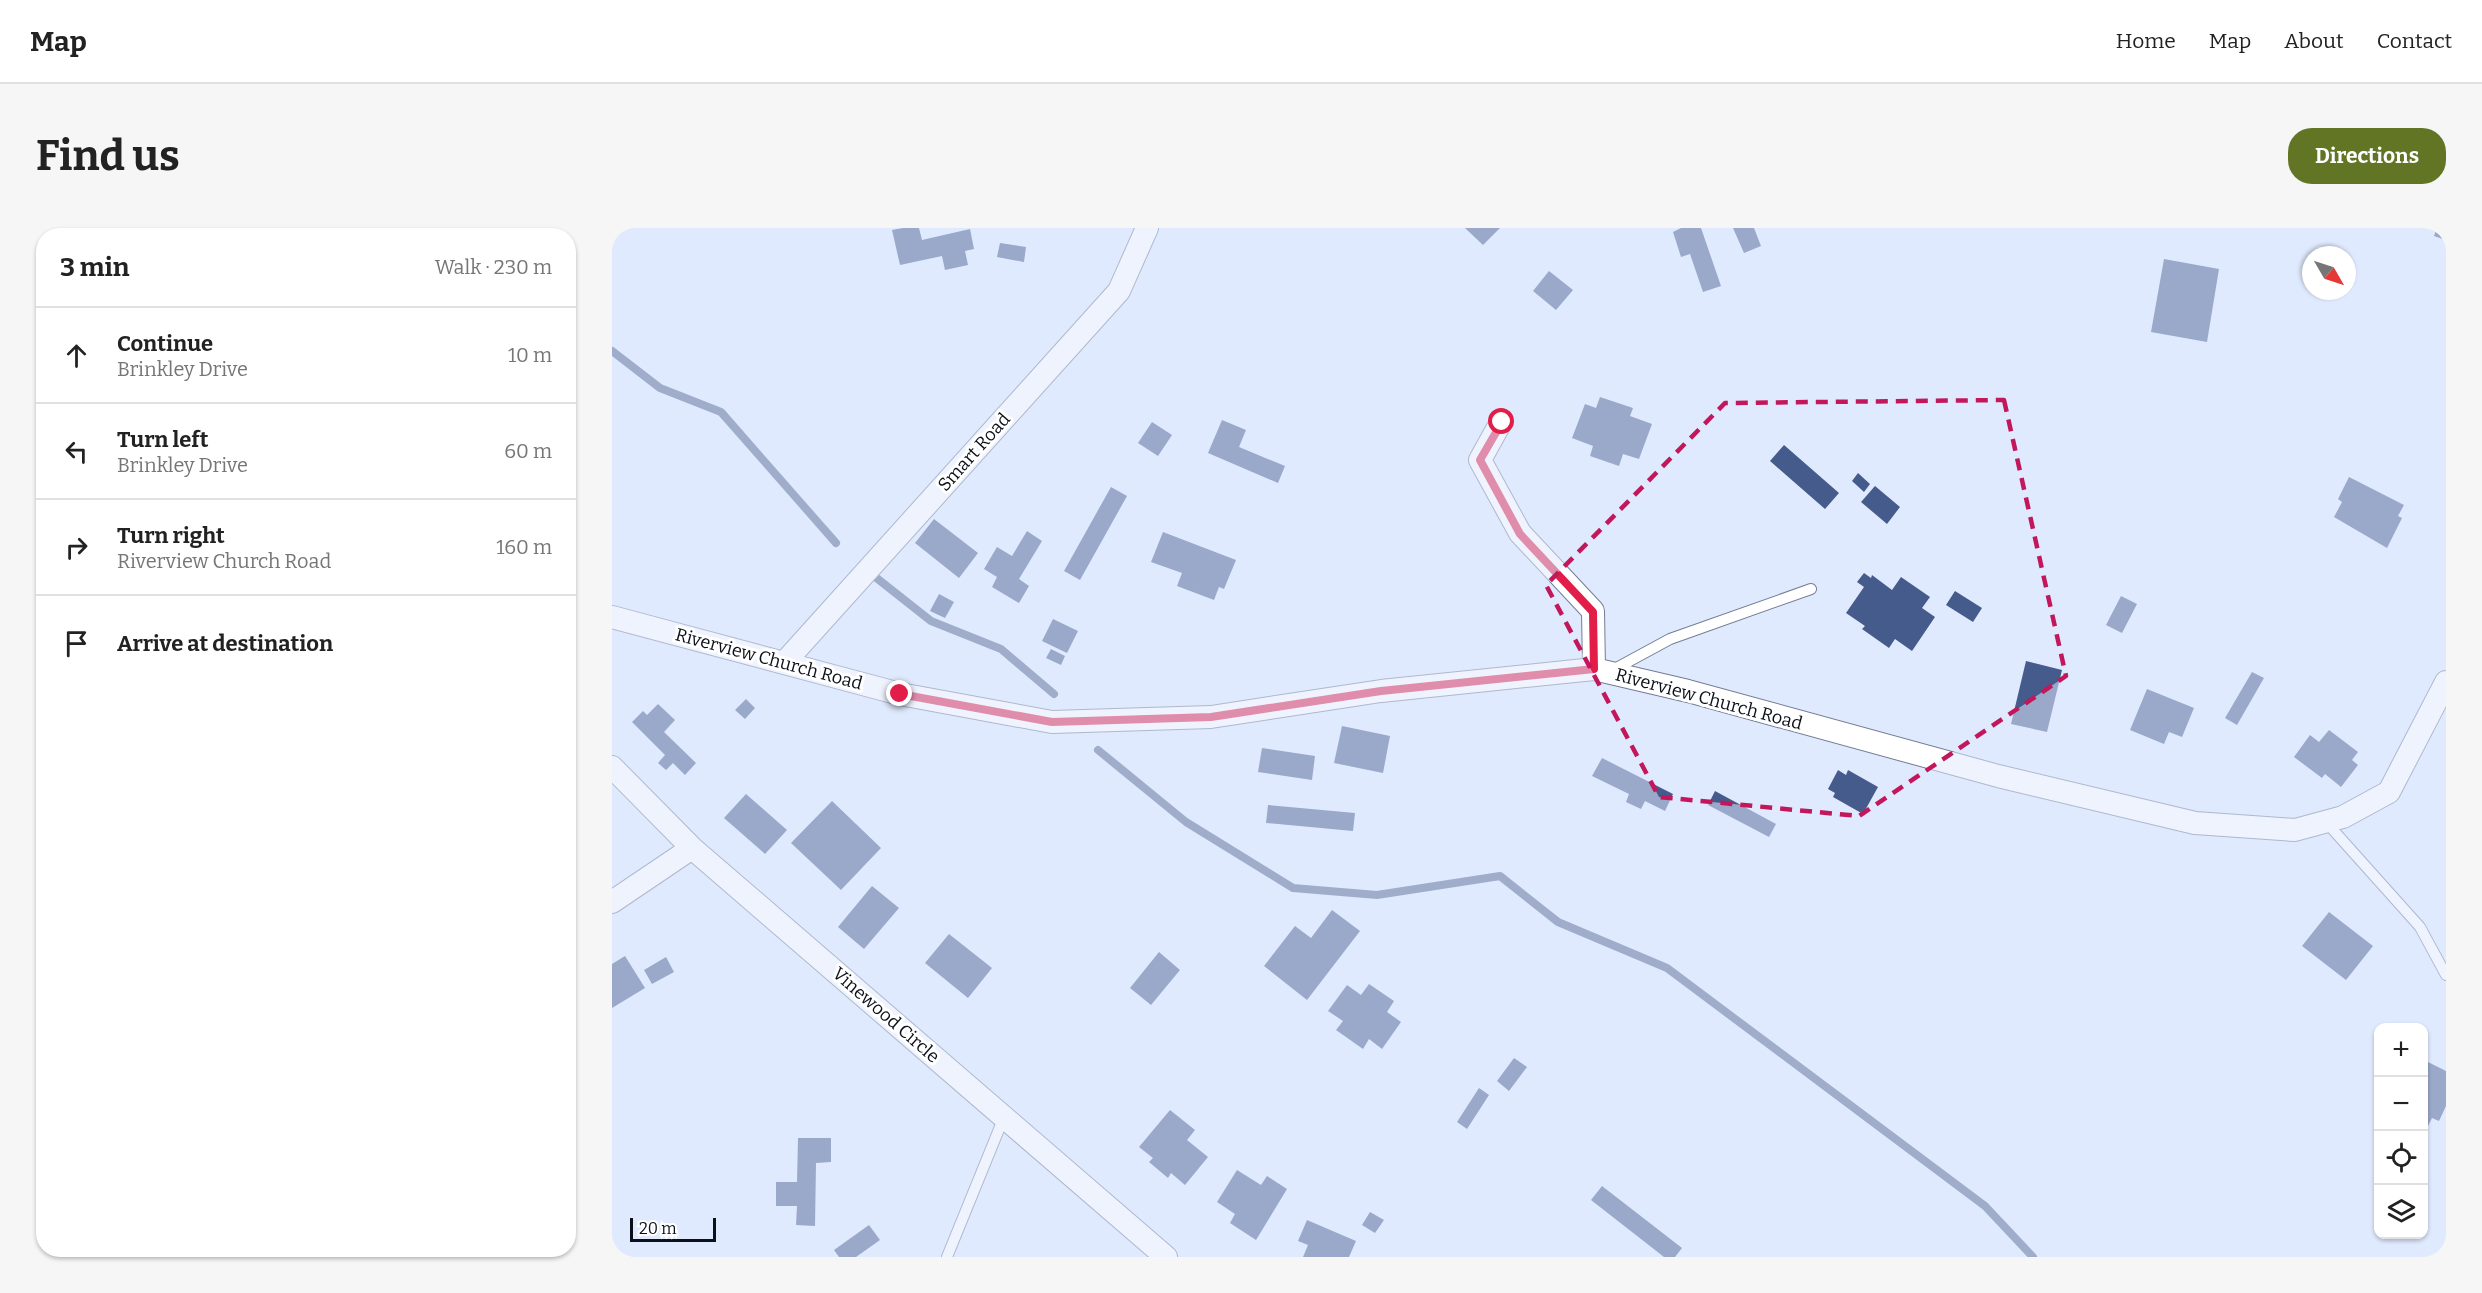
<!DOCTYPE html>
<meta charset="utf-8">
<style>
:root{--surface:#fff;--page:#f6f6f6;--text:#222;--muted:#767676;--line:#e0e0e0;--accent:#627525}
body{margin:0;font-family:Bitter,serif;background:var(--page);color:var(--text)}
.controls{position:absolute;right:18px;bottom:18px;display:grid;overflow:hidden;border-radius:12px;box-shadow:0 2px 4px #0004}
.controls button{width:54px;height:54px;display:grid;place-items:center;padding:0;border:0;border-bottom:2px solid var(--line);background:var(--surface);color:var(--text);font:30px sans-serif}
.compass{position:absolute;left:1690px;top:18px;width:54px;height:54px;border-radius:50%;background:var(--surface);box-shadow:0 2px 4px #0004;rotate:129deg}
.scale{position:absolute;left:18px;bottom:15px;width:86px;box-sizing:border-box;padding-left:6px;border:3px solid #0c1018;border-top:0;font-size:16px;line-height:21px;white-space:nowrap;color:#0c1018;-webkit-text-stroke:4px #fff;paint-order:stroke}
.stop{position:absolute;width:18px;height:18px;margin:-14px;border:4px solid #e11d48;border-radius:50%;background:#fff}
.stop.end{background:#e11d48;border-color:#fff;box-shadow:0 2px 6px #0008}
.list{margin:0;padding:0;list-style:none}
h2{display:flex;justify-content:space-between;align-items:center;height:78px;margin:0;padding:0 24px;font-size:26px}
h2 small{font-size:20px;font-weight:400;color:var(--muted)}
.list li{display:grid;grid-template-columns:39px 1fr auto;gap:18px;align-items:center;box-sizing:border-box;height:96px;padding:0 24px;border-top:2px solid var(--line)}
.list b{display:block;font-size:22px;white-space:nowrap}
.list p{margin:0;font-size:20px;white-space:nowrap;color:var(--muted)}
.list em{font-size:20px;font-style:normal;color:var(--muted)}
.icon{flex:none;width:33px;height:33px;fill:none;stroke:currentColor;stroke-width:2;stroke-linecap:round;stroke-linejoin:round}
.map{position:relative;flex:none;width:1834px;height:1029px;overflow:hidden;border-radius:24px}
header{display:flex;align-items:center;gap:36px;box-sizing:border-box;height:84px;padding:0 30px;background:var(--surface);border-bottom:2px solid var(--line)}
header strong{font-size:28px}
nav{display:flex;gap:33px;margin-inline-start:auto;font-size:21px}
.intro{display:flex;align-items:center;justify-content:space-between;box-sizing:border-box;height:144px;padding:0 36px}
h1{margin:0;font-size:42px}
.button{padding:15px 27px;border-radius:24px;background:var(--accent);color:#fff;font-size:21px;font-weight:700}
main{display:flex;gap:36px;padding:0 36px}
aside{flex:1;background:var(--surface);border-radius:24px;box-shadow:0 2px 4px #0004}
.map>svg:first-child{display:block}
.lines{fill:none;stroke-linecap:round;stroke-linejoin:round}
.stream{stroke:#53658c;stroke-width:8}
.building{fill:#455b8c}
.lane-casing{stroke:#727d94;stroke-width:12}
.street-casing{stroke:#727d94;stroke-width:24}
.lane{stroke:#fff;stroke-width:10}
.street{stroke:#fff;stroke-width:22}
.route{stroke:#e11d48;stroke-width:8}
.marked{fill:none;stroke:#c2185b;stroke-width:4.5;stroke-dasharray:12 8;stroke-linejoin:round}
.labels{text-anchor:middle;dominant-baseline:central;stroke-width:6;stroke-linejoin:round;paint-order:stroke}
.street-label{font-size:18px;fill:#0c1018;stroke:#fff}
</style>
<header>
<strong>Map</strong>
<nav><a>Home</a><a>Map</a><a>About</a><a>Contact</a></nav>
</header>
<div class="intro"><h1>Find us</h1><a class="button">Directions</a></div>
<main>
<aside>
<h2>3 min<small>Walk · 230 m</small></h2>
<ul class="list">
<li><svg class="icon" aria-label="ahead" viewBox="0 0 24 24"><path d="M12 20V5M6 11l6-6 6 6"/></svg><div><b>Continue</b><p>Brinkley Drive</p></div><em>10 m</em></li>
<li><svg class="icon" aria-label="left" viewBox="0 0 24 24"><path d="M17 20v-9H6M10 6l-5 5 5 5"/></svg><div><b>Turn left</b><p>Brinkley Drive</p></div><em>60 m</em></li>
<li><svg class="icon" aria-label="right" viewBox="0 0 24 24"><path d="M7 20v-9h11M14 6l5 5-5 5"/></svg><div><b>Turn right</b><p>Riverview Church Road</p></div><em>160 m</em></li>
<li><svg class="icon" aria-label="arrive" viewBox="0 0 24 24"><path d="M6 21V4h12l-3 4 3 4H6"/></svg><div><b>Arrive at destination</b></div></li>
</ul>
</aside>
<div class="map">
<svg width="1834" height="1029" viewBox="0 0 1834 1029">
<rect width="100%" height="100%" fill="#e0eafe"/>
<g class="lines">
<!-- stream -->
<path class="stream" d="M0 123 48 160 109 184 224 315
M262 348 319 393 389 421 442 466
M486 522 574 594 681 660 765 667 888 648 946 694 1055 740 1373 978 1421 1029"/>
</g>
<!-- building -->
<path class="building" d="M291 0H307L310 12 358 1 362 21 353 23 356 37 333 42 330 28 288 37 280 2Z
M853 0H888L871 17Z
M1069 0H1089L1109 58 1091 64 1078 26 1069 29 1061 4Z
M1121 0H1142L1149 18 1132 25Z
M1825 0H1834V12L1822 8Z
M388 15 414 19 412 34 385 29Z
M1552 31 1607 41 1595 114 1539 104Z
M937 43 961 62 944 82 921 63Z
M988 169 1021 180 1018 188 1040 196 1027 231 1011 226 1007 238 978 228 981 218 960 210 973 176 984 180Z
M610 192 634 202 627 219 673 238 666 255 596 225Z
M540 194 560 207 546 228 526 215Z
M1172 217 1227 265 1213 281 1158 233Z
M1246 245 1258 256 1252 264 1240 253Z
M1737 249 1792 277 1786 288 1790 290 1775 320 1722 289 1730 274 1726 271Z
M1263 258 1288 279 1275 296 1249 274Z
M499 259 515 268 468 352 452 343Z
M322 291 366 325 347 350 303 315Z
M415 303 430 313 407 351 417 358 407 375 380 359 385 349 372 341 385 319 400 328Z
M551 304 624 332 612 361 607 359 602 372 565 358 570 345 539 334Z
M1252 345 1259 350 1260 347 1280 362 1289 349 1318 369 1310 380 1323 389 1300 423 1283 411 1277 420 1250 401 1253 398 1234 385 1252 359 1245 354Z
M1343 363 1370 380 1361 394 1334 377Z
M327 366 342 374 333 390 318 383Z
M1509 368 1525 376 1510 405 1494 397Z
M441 391 466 403 455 425 430 413Z
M439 421 453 428 449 437 434 430Z
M1414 433 1450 442 1435 504 1399 496Z
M1640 444 1652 450 1625 497 1613 490Z
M1535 461 1582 480 1570 509 1557 504 1552 516 1518 502Z
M134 471 143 480 133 491 123 482Z
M46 476 63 492 52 504 84 535 73 547 61 535 54 542 46 535 53 527 20 494 31 483 35 487Z
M730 498 778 508 771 545 722 535Z
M1717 502 1746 524 1740 532 1746 537 1729 559 1713 546 1710 550 1682 529 1698 507 1707 514Z
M650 520 703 528 700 552 646 544Z
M990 530 1061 566 1053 583 1033 573 1029 581 1014 574 1017 566 980 548Z
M1226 542 1234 547 1236 542 1266 559 1251 586 1221 569 1223 565 1216 561Z
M1103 563 1164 596 1157 609 1096 577Z
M134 566 175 602 153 626 112 590Z
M220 573 269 620 229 662 179 615Z
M656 577 743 585 741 603 654 595Z
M260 658 287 680 252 721 226 699Z
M720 682 748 703 695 772 652 738 683 698 699 710Z
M1717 684 1761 718 1734 752 1690 718Z
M337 706 380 740 356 770 313 735Z
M547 724 568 742 539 777 518 760Z
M13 728 33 760 0 780V736Z
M54 729 62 744 40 756 32 742Z
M757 756 782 773 775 784 789 794 770 821 757 811 751 821 724 802 731 793 716 783 735 757 749 767Z
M902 830 915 839 897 863 885 853Z
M1812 832 1834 843V878L1827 893 1820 890 1813 904Z
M867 860 877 867 855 901 845 894Z
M558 882 583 902 575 912 596 929 573 957 559 945 556 950 537 934 541 930 527 919Z
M186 910H219V934L204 935 203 998 184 997 185 978H164V954H185Z
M625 942 649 957 655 948 675 961 644 1012 618 995 623 986 605 974Z
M990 958 1070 1020 1063 1029H1052L979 972Z
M758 984 772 992 763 1005 750 997Z
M695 992 744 1013 737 1029H691L696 1017 686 1013Z
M257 997 268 1012 244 1029H227L222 1022Z"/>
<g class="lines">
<defs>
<path id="lane" d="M999 443 1058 411 1199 361
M1714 594 1808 699 1834 747
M335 1029 392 889"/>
<path id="street" d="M889 194 868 232 908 305 981 383 982 441
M0 389 288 466 440 494 599 489 769 463 982 441 1076 463 1386 548 1583 595 1683 602 1731 589 1777 564 1834 454
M172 435 507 63 535 0
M0 539 80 620 554 1029
M0 674 80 620"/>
</defs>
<!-- lane casing -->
<use href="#lane" class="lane-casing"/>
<!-- street casing -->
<use href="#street" class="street-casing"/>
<!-- lane -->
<use href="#lane" class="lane"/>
<!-- street -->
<use href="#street" class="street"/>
</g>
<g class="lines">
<!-- route -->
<path class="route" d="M288 466 440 494 599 489 769 463 982 441 981 384 908 306 868 232 890 194"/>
</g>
<!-- marked area -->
<path d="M0 0H1834V1029H0ZM1392 172 1454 448 1247 588 1047 569 934 357 1113 175Z" fill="#e0eafe" fill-opacity=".55" fill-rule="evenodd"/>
<path class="marked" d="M1392 172 1454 448 1247 588 1047 569 934 357 1113 175Z"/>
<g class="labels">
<!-- street labels -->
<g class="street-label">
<text transform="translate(362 224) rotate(-48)">Smart Road</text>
<text transform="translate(157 431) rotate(15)">Riverview Church Road</text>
<text transform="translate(1097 471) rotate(15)">Riverview Church Road</text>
<text transform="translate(274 787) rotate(41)">Vinewood Circle</text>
</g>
</g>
</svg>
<div class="controls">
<button>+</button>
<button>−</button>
<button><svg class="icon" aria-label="locate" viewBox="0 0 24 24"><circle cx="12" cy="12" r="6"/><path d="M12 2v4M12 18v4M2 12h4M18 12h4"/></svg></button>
<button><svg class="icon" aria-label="layers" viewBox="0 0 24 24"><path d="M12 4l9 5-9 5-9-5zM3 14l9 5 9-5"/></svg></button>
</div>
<svg class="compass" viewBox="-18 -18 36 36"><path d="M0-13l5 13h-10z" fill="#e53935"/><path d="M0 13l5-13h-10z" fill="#767676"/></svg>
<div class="scale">20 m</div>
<div class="stop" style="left:890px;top:194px"></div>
<div class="stop end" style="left:288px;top:466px"></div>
</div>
</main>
